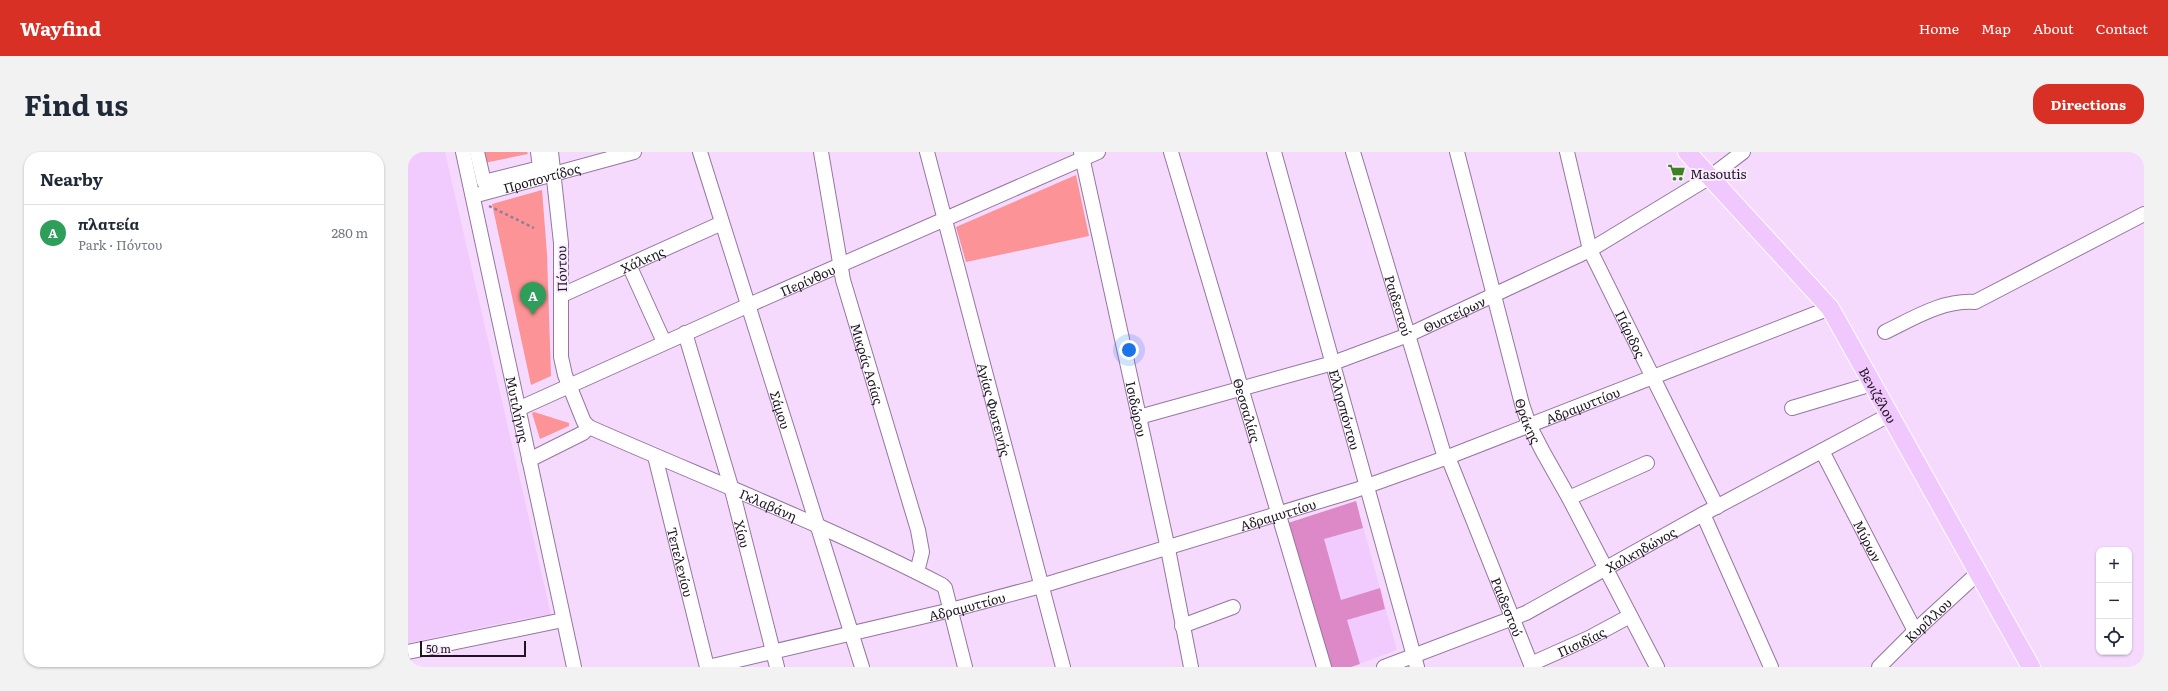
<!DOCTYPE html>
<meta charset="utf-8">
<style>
:root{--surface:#fff;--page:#f2f2f3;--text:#1f2937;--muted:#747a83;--line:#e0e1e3;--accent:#d93025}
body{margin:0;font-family:Literata,serif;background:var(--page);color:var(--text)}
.controls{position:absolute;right:12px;bottom:12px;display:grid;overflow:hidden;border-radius:8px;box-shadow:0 1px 3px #0004}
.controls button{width:36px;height:36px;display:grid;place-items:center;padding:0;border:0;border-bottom:1px solid var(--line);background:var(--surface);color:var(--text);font:20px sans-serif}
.scale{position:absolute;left:12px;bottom:10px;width:106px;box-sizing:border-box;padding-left:4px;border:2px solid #1f1423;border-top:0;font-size:11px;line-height:14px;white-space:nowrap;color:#1f1423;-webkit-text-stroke:3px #faecfe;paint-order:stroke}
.you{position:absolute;left:721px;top:198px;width:14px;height:14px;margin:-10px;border:3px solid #fff;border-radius:50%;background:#1a73e8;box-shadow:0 0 0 6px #1a73e833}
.badge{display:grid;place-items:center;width:26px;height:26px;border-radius:50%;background:var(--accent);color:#fff;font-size:13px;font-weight:700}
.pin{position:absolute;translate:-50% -33px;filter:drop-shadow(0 1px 2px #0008)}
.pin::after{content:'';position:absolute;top:21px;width:14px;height:12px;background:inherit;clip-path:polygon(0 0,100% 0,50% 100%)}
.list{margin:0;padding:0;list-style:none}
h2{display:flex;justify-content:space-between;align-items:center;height:52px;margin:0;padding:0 16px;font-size:17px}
h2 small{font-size:13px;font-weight:400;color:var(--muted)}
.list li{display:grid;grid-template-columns:26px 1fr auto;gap:12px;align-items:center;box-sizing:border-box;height:56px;padding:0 16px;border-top:1px solid var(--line)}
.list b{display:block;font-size:15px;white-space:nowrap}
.list p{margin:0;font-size:13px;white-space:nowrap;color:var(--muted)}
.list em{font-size:13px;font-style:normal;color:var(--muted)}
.icon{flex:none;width:22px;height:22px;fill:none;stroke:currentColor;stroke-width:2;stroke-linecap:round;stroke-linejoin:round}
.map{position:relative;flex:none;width:1736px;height:515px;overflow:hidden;border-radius:16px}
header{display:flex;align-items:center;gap:24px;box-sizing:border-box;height:56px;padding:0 20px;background:var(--accent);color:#fff}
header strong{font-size:19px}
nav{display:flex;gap:22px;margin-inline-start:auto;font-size:14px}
.intro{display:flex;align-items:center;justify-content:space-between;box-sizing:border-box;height:96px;padding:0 24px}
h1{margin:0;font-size:28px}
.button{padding:10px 18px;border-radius:16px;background:var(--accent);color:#fff;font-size:14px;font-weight:700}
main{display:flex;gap:24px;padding:0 24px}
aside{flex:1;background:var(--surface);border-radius:16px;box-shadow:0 1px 3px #0004}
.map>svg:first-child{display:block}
.built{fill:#f1cbfe}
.green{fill:#fc9397}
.building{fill:#de89c7}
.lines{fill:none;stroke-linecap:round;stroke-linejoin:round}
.minor-casing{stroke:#95769f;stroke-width:16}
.major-casing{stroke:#fff;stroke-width:20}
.path{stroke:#917d97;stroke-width:2.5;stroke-dasharray:3 3;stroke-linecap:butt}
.minor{stroke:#fff;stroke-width:14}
.major{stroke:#f1c8fd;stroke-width:18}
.labels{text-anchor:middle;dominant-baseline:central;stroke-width:4;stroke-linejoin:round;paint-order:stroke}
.poi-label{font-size:13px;fill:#1f1423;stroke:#faecfe;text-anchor:start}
.street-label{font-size:13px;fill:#1f1423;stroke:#faecfe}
</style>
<header>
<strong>Wayfind</strong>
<nav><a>Home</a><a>Map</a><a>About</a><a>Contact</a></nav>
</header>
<div class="intro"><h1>Find us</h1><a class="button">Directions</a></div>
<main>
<aside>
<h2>Nearby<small></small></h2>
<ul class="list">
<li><span class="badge" style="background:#2e9e5b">A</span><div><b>πλατεία</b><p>Park · Πόντου</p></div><em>280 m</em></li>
</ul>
</aside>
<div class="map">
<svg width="1736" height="515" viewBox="0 0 1736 515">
<rect width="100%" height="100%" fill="#f5dafd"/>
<!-- built -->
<path class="built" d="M0 0H37L143 463 119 466 0 491Z
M948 349 989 498 943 515H923L880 371Z"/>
<!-- green -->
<path class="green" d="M73 0H119L120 2 76 11Z
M668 23 681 84 558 110 548 75Z
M134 38 139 102 143 224 123 233 84 52Z
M126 260 161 271V274L132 287 124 261Z"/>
<!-- building -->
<path class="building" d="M948 349 955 376 916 387 933 448 972 436 977 457 939 468 952 512 943 515H923L880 371Z"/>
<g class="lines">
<defs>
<g id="minor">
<path id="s1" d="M55 0 166 515"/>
<path d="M69 0 76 30 132 16 130 0"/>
<path id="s2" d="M143 0 153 91V205L157 223 176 270 181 275C299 327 420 374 534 433L537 436 557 515"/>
<path id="s3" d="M292 0 454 515"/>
<path id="s4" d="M413 0 435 128 510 378 514 400 509 420"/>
<path id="s5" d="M519 0 655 515"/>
<path id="s6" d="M673 0 760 397 783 515"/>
<path id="s7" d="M763 0 916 515"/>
<path id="s8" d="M866 0 1009 515"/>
<path id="s9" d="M945 0 1037 306"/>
<path id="s10" d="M1049 0 1114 252 1121 273 1135 300 1161 346 1249 515"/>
<path id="s11" d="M1159 0 1182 98 1309 355"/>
<path id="s12" d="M65 44 226 0"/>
<path d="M221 113 256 190"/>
<path id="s13" d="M154 143 314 71"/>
<path d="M1477 180C1506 166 1534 148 1567 150L1736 62"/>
<path id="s14" d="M277 181 324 338 369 515"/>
<path d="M1384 256 1464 232"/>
<path id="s15" d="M110 257 341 153 690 0"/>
<path id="s16" d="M731 265 925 211 1000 183 1182 98 1302 25 1335 0"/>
<path id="s17" d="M1414 299 1507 479"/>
<path id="s18" d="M247 304 299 515"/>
<path id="s19" d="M1040 305 1124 515"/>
<path d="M121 308 175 281 181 275"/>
<path d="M1161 346 1239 311"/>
<path d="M1295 362 1363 515"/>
<path d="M774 474 825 455"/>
<path d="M0 500 155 468"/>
<path id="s20" d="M1123 512 1181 486 1222 464"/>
<path id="s21" d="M300 515 543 458 633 434 948 338 1040 305 1422 156"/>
<path id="s22" d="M976 515 1118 461 1295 362 1481 263"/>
<path id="s23" d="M1471 515 1507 479 1570 421"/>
</g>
<g id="major">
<path id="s24" d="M1279 0 1422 156 1623 515"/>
</g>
</defs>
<!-- minor casing -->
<use href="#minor" class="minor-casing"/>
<!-- major casing -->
<use href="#major" class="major-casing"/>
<!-- path -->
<path class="path" d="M81 54 126 76"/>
<!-- minor -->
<use href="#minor" class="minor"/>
<!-- major -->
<use href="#major" class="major"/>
</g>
<!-- icons -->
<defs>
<symbol id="supermarket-bare" viewBox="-9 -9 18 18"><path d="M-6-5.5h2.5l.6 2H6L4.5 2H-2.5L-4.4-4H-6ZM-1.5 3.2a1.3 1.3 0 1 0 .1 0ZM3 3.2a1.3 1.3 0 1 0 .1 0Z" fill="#408122" stroke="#faecfe" stroke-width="2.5" paint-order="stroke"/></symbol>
</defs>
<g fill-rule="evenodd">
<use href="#supermarket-bare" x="1256" y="8" width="25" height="25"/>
</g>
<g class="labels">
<!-- poi labels -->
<g class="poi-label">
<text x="1282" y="21">Masoutis</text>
</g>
<!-- street labels -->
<g class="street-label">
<text stroke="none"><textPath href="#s12" startOffset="71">Προποντίδος</textPath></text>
<text stroke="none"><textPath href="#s13" startOffset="88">Χάλκης</textPath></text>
<text transform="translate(153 117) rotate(-91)">Πόντου</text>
<text stroke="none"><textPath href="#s15" startOffset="317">Περίνθου</textPath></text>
<text stroke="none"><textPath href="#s9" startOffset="160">Ραιδεστού</textPath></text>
<text stroke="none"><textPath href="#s16" startOffset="332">Θυατείρων</textPath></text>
<text stroke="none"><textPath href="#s11" startOffset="194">Πάριδος</textPath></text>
<text stroke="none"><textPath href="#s4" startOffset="217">Μικράς Ασίας</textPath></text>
<text stroke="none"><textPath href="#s24" startOffset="311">Βενιζέλου</textPath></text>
<text stroke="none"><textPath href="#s21" startOffset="914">Αδραμυττίου</textPath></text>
<text stroke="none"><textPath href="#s1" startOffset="263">Μυτιλήνης</textPath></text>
<text stroke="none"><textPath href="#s3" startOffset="270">Σάμου</textPath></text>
<text stroke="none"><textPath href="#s6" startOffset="263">Ισιδώρου</textPath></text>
<text stroke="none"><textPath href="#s8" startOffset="267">Ελλησπόντου</textPath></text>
<text stroke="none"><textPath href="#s5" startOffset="266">Αγίας Φωτεινής</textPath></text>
<text stroke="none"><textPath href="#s7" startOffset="269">Θεσσαλίας</textPath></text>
<text stroke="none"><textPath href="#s10" startOffset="278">Θράκης</textPath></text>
<text stroke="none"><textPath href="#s2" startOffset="477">Γκλαβάνη</textPath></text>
<text stroke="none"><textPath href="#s21" startOffset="590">Αδραμυττίου</textPath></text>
<text stroke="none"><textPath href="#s14" startOffset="209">Χίου</textPath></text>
<text stroke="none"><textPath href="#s17" startOffset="101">Μύρων</textPath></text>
<text stroke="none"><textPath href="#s22" startOffset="283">Χαλκηδώνος</textPath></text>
<text stroke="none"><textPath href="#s18" startOffset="109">Τεπελενίου</textPath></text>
<text stroke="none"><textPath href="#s21" startOffset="266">Αδραμυττίου</textPath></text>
<text stroke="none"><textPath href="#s19" startOffset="161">Ραιδεστού</textPath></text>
<text stroke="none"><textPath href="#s23" startOffset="68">Κυρίλλου</textPath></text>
<text stroke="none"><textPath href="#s20" startOffset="55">Πισιδίας</textPath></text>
</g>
</g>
</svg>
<div class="controls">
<button>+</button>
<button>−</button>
<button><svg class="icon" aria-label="locate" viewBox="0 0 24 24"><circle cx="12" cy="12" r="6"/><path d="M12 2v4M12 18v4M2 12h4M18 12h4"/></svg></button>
</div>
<div class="scale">50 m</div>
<div class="you"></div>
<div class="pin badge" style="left:125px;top:163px;background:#2e9e5b">A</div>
</div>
</main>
